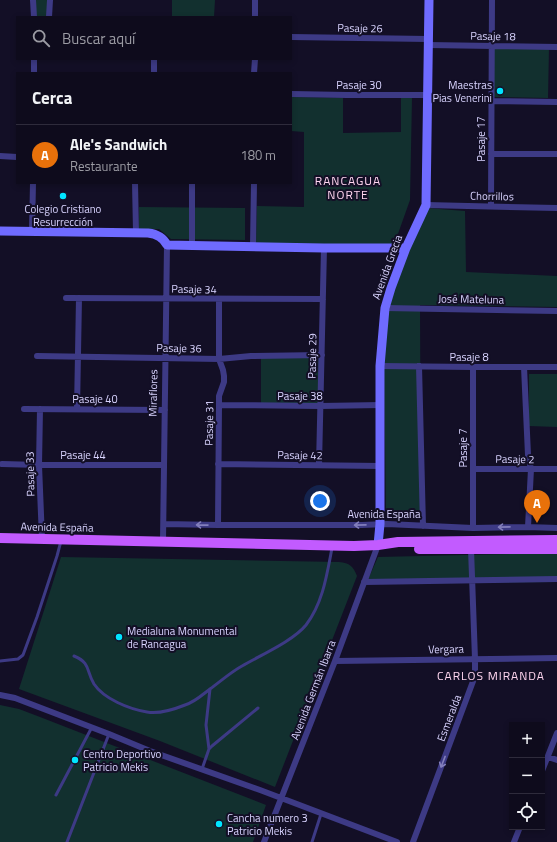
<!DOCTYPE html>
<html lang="es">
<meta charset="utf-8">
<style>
:root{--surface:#0e0b1c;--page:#1c1929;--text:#f1f3f6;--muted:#9b9ba3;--line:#2e2b3b;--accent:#00e5ff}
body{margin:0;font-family:"Titillium Web",sans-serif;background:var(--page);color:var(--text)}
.controls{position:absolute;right:12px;bottom:12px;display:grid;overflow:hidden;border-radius:0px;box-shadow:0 2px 6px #0003}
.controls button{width:36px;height:36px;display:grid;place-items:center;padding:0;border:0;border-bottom:1px solid var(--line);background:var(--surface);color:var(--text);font:20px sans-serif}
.you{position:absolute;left:320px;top:501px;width:14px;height:14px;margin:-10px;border:3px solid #fff;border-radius:50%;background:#1a73e8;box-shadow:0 0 0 6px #1a73e833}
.badge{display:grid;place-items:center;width:26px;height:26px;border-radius:50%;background:var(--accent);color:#fff;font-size:13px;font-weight:700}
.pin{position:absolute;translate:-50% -33px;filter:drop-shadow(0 1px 2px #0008)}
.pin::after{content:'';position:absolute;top:21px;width:14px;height:12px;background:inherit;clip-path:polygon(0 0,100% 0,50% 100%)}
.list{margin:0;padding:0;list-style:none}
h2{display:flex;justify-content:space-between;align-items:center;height:52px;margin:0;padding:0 16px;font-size:17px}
h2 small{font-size:13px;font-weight:400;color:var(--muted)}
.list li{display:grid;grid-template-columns:26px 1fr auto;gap:12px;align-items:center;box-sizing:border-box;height:60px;padding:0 16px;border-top:1px solid var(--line)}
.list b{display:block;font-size:15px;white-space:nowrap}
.list p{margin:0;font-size:13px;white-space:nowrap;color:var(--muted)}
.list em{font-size:13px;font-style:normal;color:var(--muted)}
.icon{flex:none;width:22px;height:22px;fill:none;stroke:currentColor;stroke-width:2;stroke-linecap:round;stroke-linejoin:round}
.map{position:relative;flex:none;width:557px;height:842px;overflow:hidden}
.search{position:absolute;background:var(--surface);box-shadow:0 2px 6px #0003;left:16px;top:16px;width:276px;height:44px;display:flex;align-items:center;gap:10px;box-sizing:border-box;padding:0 14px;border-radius:0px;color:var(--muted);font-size:15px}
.panel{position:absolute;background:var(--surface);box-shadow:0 2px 6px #0003;left:16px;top:72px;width:276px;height:112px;border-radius:0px}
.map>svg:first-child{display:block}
.green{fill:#12302f}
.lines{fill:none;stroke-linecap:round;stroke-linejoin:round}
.lane{stroke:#3d3a85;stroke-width:3}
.street{stroke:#3d3a85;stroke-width:6}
.secondary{stroke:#6f6bff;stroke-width:9}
.primary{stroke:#c25bff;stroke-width:10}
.oneway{stroke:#837fbc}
.poi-dot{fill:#00e5ff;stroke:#130f26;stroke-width:1.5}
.labels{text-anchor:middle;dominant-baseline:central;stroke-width:4;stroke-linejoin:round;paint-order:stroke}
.street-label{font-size:11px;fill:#d9d4ff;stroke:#130f26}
.poi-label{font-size:11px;fill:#d9d4ff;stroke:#130f26;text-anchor:start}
.neighbourhood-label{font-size:12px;letter-spacing:1px;fill:#ffd6f0;stroke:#130f26}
</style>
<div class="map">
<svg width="557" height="842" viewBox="0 0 557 842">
<rect width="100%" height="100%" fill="#130f26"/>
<!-- green -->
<path class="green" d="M34 0H50L49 17H34Z
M172 0H215L214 17H172Z
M494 47 549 48 548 98 493 97Z
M291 97 343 98V133L401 132V98H412L410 200 394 245 256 243 257 206 304 207V132L291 131Z
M139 207 245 208V240L171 239 159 229H139Z
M427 208 465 211 466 272 557 276V307L420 305 421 519 390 518 386 517 384 360 388 310 408 249Z
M261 356H319L318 404 261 403Z
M529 374H557V427L529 426Z
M557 553V582L366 584 378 557Z
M61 557 339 562C350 563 353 566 357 576L275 787 160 741 19 689Z
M0 705 19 709 40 717 266 805 253 842H0Z"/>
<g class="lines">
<!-- lane -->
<path class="lane" d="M74 656C91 663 86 671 94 684 104 699 129 709 147 712 158 714 175 709 185 705 195 702 202 695 210 689 221 681 231 672 242 666 261 655 293 641 306 625 323 603 327 574 332 548
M0 661 18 659 23 655 37 617 57 556 61 541
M209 749 206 725 210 689
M202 769 209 749 212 746 258 708
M56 795 92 727
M67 842 109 734
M312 842 321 814"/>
<!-- street -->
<path class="street" d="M33 0 34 17
M49 17 50 0
M255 17V0
M291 37 428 39
M428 45 557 47
M34 73V59
M154 73V59
M254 73 255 59
M291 94 347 95H427
M491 101 557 102
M491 154H557
M0 156 17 157
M135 183 136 232
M192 183V245
M426 205 557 208
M491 206 492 0
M32 231 33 183
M253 246 254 183
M66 298 323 299
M385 308 557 311
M37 356 219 359 251 356 322 355
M380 366 473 367H557
M419 366 423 526
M524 367 528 455 531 469 528 527
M219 405 320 406 381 405
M24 409 165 410
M40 409 39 465 42 539
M77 409 79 298
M2 464 39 465H164
M218 464 381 466
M319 465 324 248
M473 469H557
M164 524 218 525H362L387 524 473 528 528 527 557 528
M218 525 219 405V396L224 382V376L223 370 219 359V299
M473 528V367
M163 541 167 245
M364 582 557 579
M335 661 557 658
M0 695 15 698 109 734 150 751 260 790 397 842
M548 757 557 760
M542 771 557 733
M264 842 335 661 378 545
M413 842 475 676V659L471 549
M514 842 520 827"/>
<!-- secondary -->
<path class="secondary" d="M0 231 148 233C157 234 163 237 167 245L324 248H406
M378 545 380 524V366L385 308 391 288 406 248 426 205 429 0"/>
<!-- primary -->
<path class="primary" d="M0 538 354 546 378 545 398 542 557 540
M419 549H557"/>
</g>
<!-- one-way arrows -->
<defs><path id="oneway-shaft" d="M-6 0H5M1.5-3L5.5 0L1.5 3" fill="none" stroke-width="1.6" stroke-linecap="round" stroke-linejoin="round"/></defs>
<g class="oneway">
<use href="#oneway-shaft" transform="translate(202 525) rotate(-179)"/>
<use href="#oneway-shaft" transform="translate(360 525) rotate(179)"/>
<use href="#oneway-shaft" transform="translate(504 527) rotate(179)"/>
<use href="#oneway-shaft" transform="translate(443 762) rotate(111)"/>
</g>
<!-- markers -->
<g class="poi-dot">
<circle cx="500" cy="91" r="4"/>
<circle cx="63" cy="196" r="4"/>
<circle cx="119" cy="637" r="4"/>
<circle cx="75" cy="760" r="4"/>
<circle cx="219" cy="824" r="4"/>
</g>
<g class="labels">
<!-- street labels -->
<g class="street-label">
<text transform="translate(360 28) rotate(1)">Pasaje 26</text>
<text transform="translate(493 36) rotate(1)">Pasaje 18</text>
<text x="359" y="85">Pasaje 30</text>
<text transform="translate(481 139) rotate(-90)">Pasaje 17</text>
<text transform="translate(492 196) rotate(1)">Chorrillos</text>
<text transform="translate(387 267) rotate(-70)">Avenida Grecia</text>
<text transform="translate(194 289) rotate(1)">Pasaje 34</text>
<text transform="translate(471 299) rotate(1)">José Mateluna</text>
<text transform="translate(179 348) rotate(1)">Pasaje 36</text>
<text transform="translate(312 356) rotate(-89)">Pasaje 29</text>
<text x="469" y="357">Pasaje 8</text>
<text transform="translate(153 393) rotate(-89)">Miraflores</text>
<text x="300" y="396">Pasaje 38</text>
<text x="95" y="399">Pasaje 40</text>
<text transform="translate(209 423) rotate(-89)">Pasaje 31</text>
<text transform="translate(463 448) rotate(-90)">Pasaje 7</text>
<text x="83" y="455">Pasaje 44</text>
<text transform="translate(300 455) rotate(1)">Pasaje 42</text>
<text transform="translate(515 459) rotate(1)">Pasaje 2</text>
<text transform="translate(30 474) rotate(-91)">Pasaje 33</text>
<text x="384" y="514">Avenida España</text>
<text transform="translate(57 527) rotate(1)">Avenida España</text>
<text transform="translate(446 649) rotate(-1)">Vergara</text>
<text transform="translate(313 690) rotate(-69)">Avenida Germán Ibarra</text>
<text transform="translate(449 718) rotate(-69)">Esmeralda</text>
</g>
<!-- poi labels -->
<g class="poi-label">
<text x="492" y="85" text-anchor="end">Maestras<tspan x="492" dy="13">Pias Venerini</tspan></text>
<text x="63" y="209" text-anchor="middle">Colegio Cristiano<tspan x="63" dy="13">Resurrección</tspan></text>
<text x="127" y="631">Medialuna Monumental<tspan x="127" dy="13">de Rancagua</tspan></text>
<text x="83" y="754">Centro Deportivo<tspan x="83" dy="13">Patricio Mekis</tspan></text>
<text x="227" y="818">Cancha numero 3<tspan x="227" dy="13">Patricio Mekis</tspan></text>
</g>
<!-- neighbourhood labels -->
<g class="neighbourhood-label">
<text x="348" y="180">RANCAGUA<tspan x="348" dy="14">NORTE</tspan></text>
<text x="491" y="675">CARLOS MIRANDA</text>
</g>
</g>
</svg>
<div class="controls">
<button>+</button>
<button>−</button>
<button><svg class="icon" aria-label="locate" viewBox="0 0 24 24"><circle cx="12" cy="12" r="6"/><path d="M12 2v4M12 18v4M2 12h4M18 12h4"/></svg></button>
</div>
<div class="you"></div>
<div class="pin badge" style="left:537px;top:523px;background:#e8710a">A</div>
<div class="search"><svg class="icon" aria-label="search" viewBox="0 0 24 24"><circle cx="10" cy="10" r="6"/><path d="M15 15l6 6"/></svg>Buscar aquí</div>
<section class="panel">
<h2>Cerca<small></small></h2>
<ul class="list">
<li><span class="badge" style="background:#e8710a">A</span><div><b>Ale's Sandwich</b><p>Restaurante</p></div><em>180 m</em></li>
</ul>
</section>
</div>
